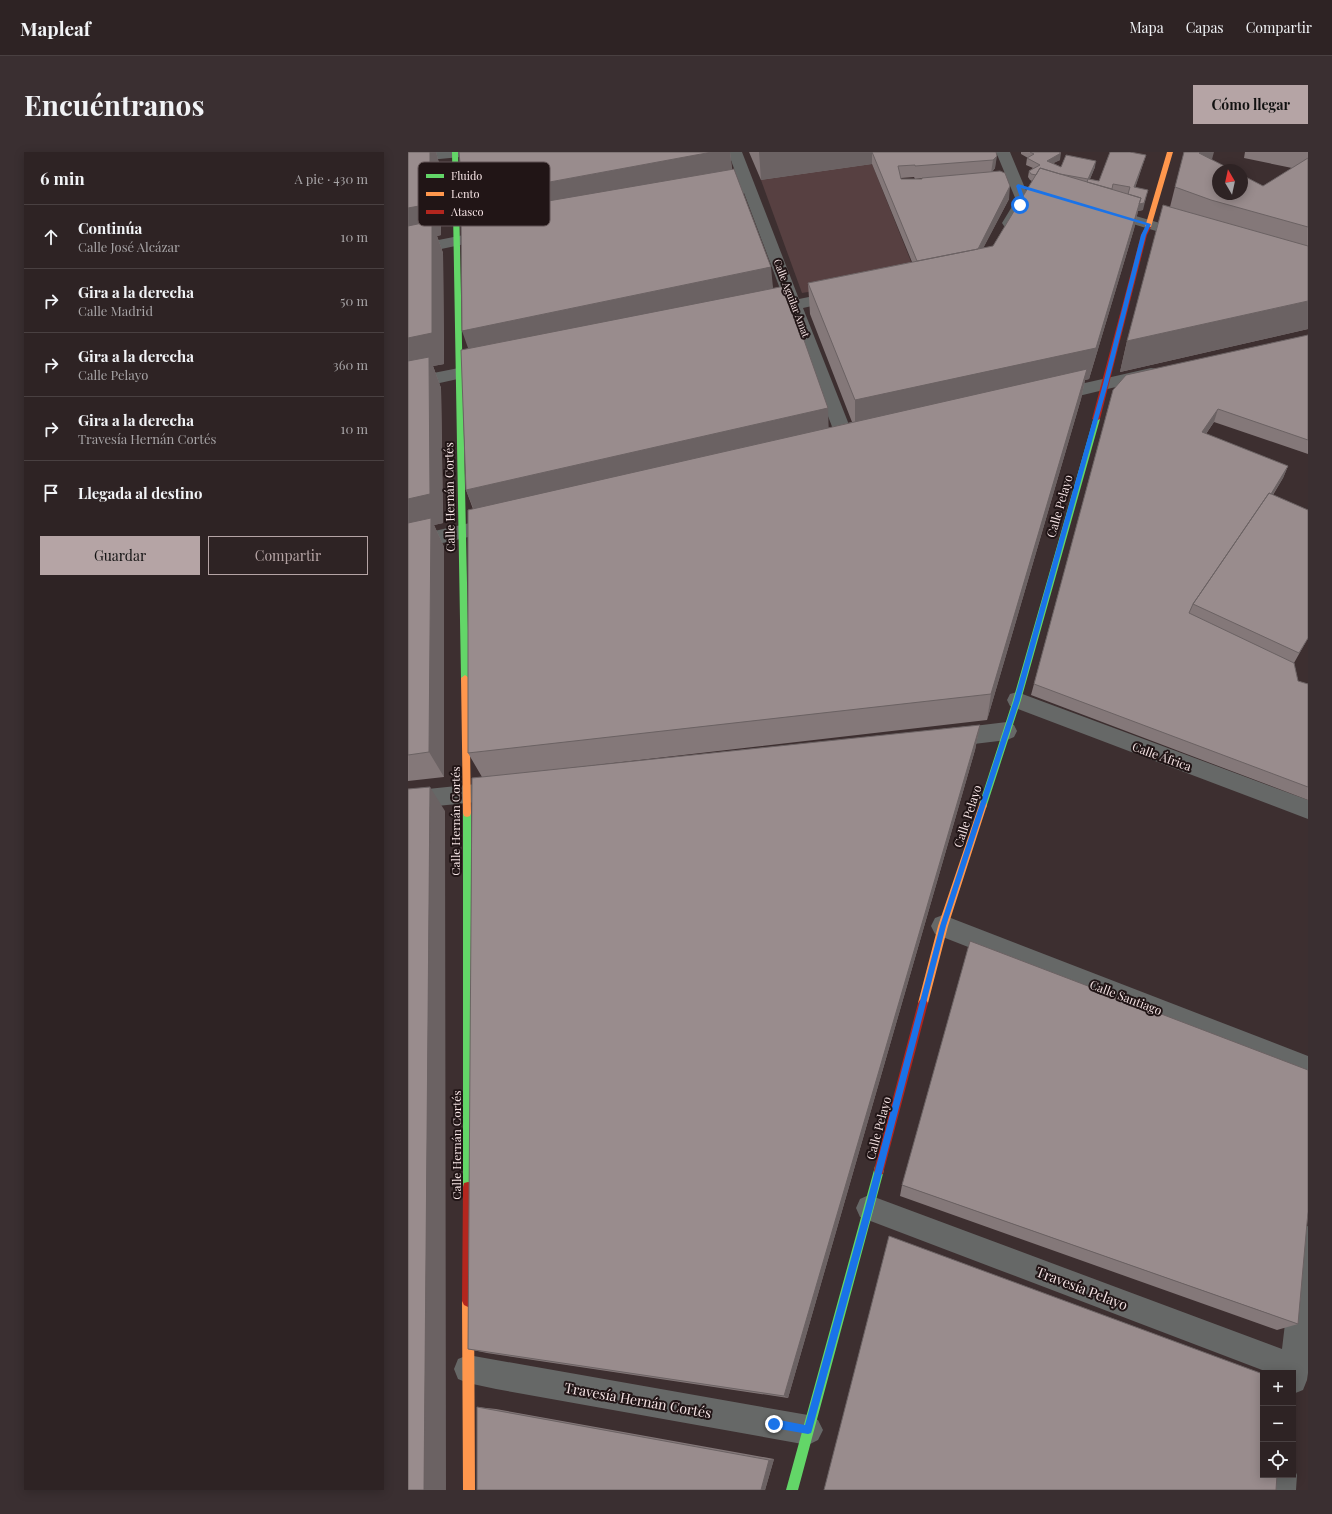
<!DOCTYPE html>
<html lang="es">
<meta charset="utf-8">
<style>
:root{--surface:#2e2324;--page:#3a2f31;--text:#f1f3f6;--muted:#a7a4a6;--line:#494041;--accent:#b5a4a5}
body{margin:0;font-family:"Playfair Display",serif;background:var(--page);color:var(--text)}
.controls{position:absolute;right:12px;bottom:12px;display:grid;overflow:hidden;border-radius:0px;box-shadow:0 2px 10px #0003}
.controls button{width:36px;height:36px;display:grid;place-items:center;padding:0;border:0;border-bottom:1px solid var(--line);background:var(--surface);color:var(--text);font:20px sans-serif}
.compass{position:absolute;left:804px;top:12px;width:36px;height:36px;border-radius:50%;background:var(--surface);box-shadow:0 2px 10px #0003;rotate:351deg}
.stop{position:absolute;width:12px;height:12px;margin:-9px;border:3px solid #1a73e8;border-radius:50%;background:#fff}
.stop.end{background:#1a73e8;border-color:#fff;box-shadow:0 1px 4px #0008}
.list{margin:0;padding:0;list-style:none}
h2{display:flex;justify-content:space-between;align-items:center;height:52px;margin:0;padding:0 16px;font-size:17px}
h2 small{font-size:13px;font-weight:400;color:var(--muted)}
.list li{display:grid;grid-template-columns:26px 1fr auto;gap:12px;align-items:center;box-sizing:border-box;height:64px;padding:0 16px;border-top:1px solid var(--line)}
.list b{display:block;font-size:15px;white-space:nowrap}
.list p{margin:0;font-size:13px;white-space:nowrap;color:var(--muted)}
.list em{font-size:13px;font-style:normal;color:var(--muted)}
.actions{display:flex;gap:8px;padding:12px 16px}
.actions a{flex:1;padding:9px 0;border:1px solid var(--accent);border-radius:0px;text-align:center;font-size:14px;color:var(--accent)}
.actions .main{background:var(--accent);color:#111}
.icon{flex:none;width:22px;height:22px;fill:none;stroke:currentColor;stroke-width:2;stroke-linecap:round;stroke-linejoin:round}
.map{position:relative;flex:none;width:900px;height:1338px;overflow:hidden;border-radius:0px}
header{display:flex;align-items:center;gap:24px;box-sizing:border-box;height:56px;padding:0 20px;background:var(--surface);border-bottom:1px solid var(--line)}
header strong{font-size:19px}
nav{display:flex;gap:22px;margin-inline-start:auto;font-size:14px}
.intro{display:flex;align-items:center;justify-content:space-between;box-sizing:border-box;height:96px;padding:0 24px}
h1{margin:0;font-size:28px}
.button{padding:10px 18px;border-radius:0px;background:var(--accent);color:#111;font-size:14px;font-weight:700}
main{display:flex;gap:24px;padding:0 24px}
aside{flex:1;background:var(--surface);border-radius:0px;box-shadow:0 2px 10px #0003}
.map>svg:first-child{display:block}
.green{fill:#574041}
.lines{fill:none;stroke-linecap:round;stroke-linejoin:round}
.street{fill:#666867;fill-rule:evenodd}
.fast{fill:#63d668;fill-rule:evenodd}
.slow{fill:#ff974d;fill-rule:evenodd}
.jam{fill:#b3261e;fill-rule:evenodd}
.wall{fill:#847879;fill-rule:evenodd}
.shaded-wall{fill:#6b6263}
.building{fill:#998c8d;stroke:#6b6263}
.route{fill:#1a73e8}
.labels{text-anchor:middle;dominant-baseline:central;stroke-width:4;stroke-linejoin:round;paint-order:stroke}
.far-street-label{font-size:10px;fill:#f5e3e4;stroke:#211516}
.street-label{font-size:12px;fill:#f5e3e4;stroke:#211516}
.near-street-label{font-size:14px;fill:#f5e3e4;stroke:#211516}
.key{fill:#211516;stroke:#615354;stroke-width:1}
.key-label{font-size:11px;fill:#f5e3e4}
</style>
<header>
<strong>Mapleaf</strong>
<nav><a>Mapa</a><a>Capas</a><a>Compartir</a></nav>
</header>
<div class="intro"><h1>Encuéntranos</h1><a class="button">Cómo llegar</a></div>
<main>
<aside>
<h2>6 min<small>A pie · 430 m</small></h2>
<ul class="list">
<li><svg class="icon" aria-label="ahead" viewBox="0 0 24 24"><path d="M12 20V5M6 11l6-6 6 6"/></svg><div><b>Continúa</b><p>Calle José Alcázar</p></div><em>10 m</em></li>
<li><svg class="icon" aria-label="right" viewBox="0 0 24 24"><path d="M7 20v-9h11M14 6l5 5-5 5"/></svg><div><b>Gira a la derecha</b><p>Calle Madrid</p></div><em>50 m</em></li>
<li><svg class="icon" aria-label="right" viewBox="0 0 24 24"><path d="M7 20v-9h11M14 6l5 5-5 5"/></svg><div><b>Gira a la derecha</b><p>Calle Pelayo</p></div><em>360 m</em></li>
<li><svg class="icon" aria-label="right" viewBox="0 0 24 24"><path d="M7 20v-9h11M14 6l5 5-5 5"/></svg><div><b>Gira a la derecha</b><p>Travesía Hernán Cortés</p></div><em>10 m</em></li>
<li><svg class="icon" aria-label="arrive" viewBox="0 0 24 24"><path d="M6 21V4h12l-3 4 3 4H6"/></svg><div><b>Llegada al destino</b></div></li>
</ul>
<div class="actions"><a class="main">Guardar</a><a>Compartir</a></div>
</aside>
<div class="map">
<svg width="900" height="1338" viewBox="0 0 900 1338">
<rect width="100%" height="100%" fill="#3d2f30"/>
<!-- green -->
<path class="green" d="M464 12 508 122 394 141 353 28Z"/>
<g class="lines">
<!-- street -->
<path class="street" d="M19 0H70L68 3 63 4 0 10V2Z
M320 0H334L391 147 430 139 436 141 438 144 436 147 395 156 449 293 446 297 440 299 434 297 431 293 380 159 354 164 348 163 346 159 348 155 377 150 336 41 304 46 299 45 297 42 299 39 332 33Z
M588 0H602L622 48 606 74 601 75 596 74 594 71 608 48Z
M700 56 783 80 786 83 783 86 778 88 695 63 693 60 695 57Z
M71 80 76 82 79 85 76 88 0 104V94Z
M71 212 77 213 79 217 77 221 0 238V226Z
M743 216 749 217 751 221 749 225 646 250 640 248 638 244 640 240 646 238Z
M75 368 82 370 84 375 82 380 0 399V385Z
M609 540 900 648V667L602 554 599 548 602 542Z
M599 570 606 573 609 579 606 585 599 588 541 595 534 592 530 586 534 580 541 577Z
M78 631 86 633 89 640 86 647 78 649 0 657V639Z
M535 763 900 904V928L527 782 523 774 527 766Z
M461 1043 874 1197 887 1087 890 1077 900 1074V1221L899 1228 895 1238 885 1242V1221H862L452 1065 448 1056 452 1047Z
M60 1203 400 1263 410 1268 415 1278 410 1288 400 1293 88 1237 60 1231 50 1227 46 1217 50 1207Z
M885 1314 889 1323 888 1338H858L859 1323H885Z"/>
<!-- fast -->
<path class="fast" d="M44 0H50L61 526 57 529 53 526Z
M686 265H690L692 267 613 548 579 653 578 656H572L571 653 605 548Z
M59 657 62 658 63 661 65 1035 64 1039 60 1040 56 1039 55 1035V661L56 658Z
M471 1013 475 1014 476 1018 390 1338H378L466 1018 467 1014Z"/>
<!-- slow -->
<path class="slow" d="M759 0H765L743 75 738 76 737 75Z
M57 523 61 526 63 661 62 664 59 665 56 664 55 661 53 526Z
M575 649 578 650 579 653 540 774 520 851 518 854 515 856 512 854 510 851 530 774 571 653 572 650Z
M60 1143 64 1145 66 1149 67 1338H55L54 1149 56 1145Z"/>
<!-- jam -->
<path class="jam" d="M738 74 743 75 739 83 692 267 688 269 684 267 733 83Z
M515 846 518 848 520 851 476 1018 475 1022 471 1023 467 1022 466 1018 510 851 512 848Z
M60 1030 64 1031 65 1035 66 1149 64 1153 60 1155 56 1153 54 1149 55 1035 56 1031Z"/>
</g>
<!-- wall -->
<path class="wall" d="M0 0H28L32 15 33 83 29 84 35 101 36 212 25 214 33 236 35 371 26 373 36 395V625L0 629Z
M51 0H322L324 17 365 136 420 276 444 270 402 162 400 131 504 110 464 12 353 28 341 0H588L587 16 584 20 601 47 575 96 585 94 624 29 622 28 620 25 621 19 625 16 618 13 619 6H620L613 2V0H651L652 8 645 11 653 15H687L682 27 691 29 738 3 727 36 735 58 730 59 726 77 681 227 677 228 673 247 579 568 127 620 572 573 567 598 380 1246 79 1201 60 1197 74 625 60 601 65 357 58 338 60 197V63ZM506 25 507 27 514 26V27H493V26Z
M837 0H900V177L712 220 719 189 762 55 767 35 804 8 855 34 884 16 836 6Z
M900 183V302L806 270 798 282 880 314 875 326 865 343 900 486 886 511 890 529 900 532V648L623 543 705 238Z
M494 1033 890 1172 869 1178 492 1044Z
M69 1255 88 1257 366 1307 357 1338H69Z"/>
<!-- shaded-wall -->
<path class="shaded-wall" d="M22 0H28L32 15 33 83 29 84 35 101 36 212 25 214 33 236 35 371 26 373 36 395V625L21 600 0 379V56Z
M304 0H322L325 28 65 77 55 46Z
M351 0H464V12L353 28Z
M793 0H806L800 22 791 1Z
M653 1 652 8 638 15 639 9Z
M738 3 725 42 726 35Z
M589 4 587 16 583 21 585 8Z
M688 9 687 15 679 34 680 27Z
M602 34 601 47 567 112 508 122Z
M740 38 735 58 730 59 726 77 681 227 677 228 673 247 579 568 583 542 447 278V248L729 53Z
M363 115 366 146 65 210 54 179Z
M900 149V177L712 220 719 189Z
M420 256 421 286 70 368 58 338Z
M810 257 806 270 790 293 794 280Z
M880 314 875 326 852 363 789 454Z
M572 573 567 598 380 1246 376 1244Z
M22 635 37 659 38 1338H16Z
M366 1307 357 1338H353L361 1308Z"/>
<!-- building -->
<path class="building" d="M0 0H22V52L0 56Z
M51 0H304L55 46Z
M464 0H588L589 4 585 8 507 14V13L490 14 493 27H514V26L592 19 597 21 602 34 570 97 509 109Z
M622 0H651L653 1 639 9 653 15 658 3 688 9 680 27 652 22 632 16 628 23 623 22 621 19 632 13 619 6 626 2Z
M702 0H722L738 3 726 35 740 38 736 51 731 52 733 46 720 42 722 35 705 32 704 37 679 30 680 27 691 29Z
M776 0H793L791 1 824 18H810V42H834V23L855 34 900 6V75L803 48 767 35Z
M632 16 733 46 688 196 447 248 400 131 585 94Z
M326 17 363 115 54 179 53 64Z
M755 53 900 94V149L719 189Z
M24 69V181L0 186V74Z
M377 134 420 256 58 338 53 198Z
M900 183V288L810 257 794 280 880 314 863 342 861 341 785 452 781 461 886 511 890 529 900 532V635L626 532 705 238 718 223Z
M21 205 22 342 0 347V209Z
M679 217 583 542 60 601V358Z
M861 341 900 358V486L891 501 785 452Z
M23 366 21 600 0 603V371Z
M572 573 376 1244 60 1197 64 626Z
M22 635 16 1338H0V637Z
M562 789 900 918V1060L890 1172 494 1033Z
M481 1084 855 1222V1323H869L868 1338H416Z
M69 1255 361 1308 353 1338H69Z"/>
<!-- route -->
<path class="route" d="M610 32 743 72 738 83 700 232 612 548 538 774 465 1056 404 1278 403 1281 400 1282 366 1276 363 1275 361 1272 363 1269 366 1267 397 1273 457 1056 532 774 606 548 695 232 733 83 738 73 613 36 617 48 614 54H610L613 48 608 34Z"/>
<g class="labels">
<!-- far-street labels -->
<g class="far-street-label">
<text transform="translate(384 146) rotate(69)">Calle Aguilar Amat</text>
</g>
<!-- street labels -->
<g class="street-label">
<text transform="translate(41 345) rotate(-91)">Calle Hernán Cortés</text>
<text transform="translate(651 354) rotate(-74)">Calle Pelayo</text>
<text transform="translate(754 604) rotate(20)">Calle África</text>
<text transform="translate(559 664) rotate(-72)">Calle Pelayo</text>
<text transform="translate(47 669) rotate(-90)">Calle Hernán Cortés</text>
<text transform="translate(718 845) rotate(21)">Calle Santiago</text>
<text transform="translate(470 976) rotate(-75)">Calle Pelayo</text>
<text transform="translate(48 993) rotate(-90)">Calle Hernán Cortés</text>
</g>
<!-- near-street labels -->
<g class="near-street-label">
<text transform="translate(674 1136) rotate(21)">Travesía Pelayo</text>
<text transform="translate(230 1248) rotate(10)">Travesía Hernán Cortés</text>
</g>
</g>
<!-- legend -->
<rect x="10" y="10" width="132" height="64" rx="6" class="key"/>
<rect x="18" y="22" width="18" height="4" fill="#63d668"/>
<rect x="18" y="40" width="18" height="4" fill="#ff974d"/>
<rect x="18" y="58" width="18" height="4" fill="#b3261e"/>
<g class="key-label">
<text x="43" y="28">Fluido</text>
<text x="43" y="46">Lento</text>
<text x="43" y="64">Atasco</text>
</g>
</svg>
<div class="controls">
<button>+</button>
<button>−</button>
<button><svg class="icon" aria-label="locate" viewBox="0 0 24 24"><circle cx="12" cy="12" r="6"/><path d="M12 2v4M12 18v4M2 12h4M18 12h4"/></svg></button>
</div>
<svg class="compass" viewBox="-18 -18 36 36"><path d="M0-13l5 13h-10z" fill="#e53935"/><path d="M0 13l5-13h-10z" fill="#a7a4a6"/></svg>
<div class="stop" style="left:612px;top:53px"></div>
<div class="stop end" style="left:366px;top:1272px"></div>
</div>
</main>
